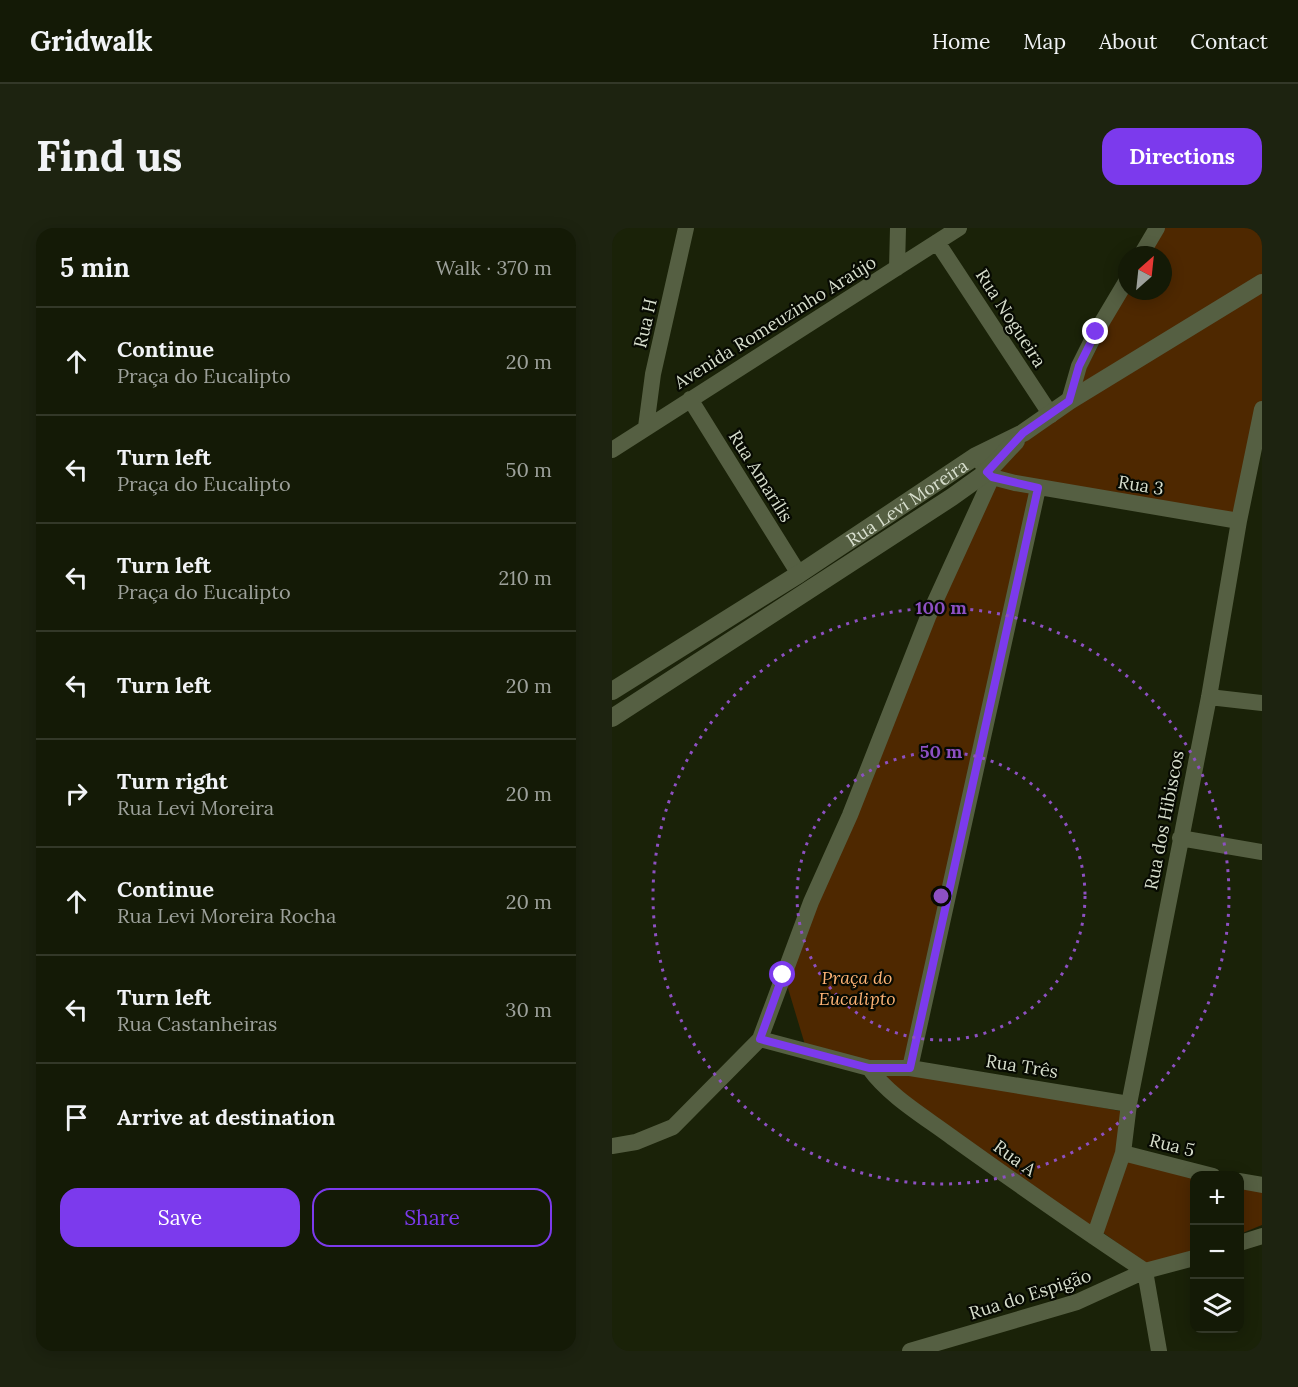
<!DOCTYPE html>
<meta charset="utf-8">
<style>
:root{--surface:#141a06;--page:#1d2310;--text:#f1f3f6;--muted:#9da19b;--line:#333828;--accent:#7c3aed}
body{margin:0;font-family:Lora,serif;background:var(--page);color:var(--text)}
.controls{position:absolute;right:18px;bottom:18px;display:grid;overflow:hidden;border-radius:12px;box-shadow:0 3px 15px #0003}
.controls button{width:54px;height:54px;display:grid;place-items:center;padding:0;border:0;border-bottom:2px solid var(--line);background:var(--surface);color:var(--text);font:30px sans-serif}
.compass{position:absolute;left:506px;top:18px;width:54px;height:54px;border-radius:50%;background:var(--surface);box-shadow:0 3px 15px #0003;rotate:27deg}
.stop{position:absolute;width:18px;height:18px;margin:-14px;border:4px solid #7c3aed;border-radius:50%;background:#fff}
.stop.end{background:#7c3aed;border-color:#fff;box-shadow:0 2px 6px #0008}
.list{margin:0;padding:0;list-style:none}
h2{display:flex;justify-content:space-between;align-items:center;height:78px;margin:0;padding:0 24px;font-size:26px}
h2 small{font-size:20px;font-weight:400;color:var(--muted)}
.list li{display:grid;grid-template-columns:39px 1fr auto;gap:18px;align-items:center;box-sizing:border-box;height:108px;padding:0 24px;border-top:2px solid var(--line)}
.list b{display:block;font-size:22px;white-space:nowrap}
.list p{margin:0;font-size:20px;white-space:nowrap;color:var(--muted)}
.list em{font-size:20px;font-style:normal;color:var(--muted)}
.actions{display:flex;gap:12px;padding:18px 24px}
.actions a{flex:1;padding:14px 0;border:2px solid var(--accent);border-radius:18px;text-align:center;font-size:21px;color:var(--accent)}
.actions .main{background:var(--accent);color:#fff}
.icon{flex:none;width:33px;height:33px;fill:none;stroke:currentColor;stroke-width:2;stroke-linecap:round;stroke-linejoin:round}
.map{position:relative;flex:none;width:650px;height:1123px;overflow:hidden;border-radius:18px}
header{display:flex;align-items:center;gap:36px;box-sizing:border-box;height:84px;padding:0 30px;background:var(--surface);border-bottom:2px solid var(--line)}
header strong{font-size:28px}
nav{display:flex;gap:33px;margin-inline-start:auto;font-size:21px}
.intro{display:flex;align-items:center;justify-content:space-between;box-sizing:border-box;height:144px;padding:0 36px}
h1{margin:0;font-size:42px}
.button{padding:15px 27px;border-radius:18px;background:var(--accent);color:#fff;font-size:21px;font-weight:700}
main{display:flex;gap:36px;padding:0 36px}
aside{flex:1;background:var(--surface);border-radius:18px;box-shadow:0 3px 15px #0003}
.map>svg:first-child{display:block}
.green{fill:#4e2800}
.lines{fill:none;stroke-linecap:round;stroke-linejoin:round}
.street{stroke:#555f42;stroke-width:16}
.secondary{stroke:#555f42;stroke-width:18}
.route{stroke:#7c3aed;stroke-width:8}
.ring{fill:none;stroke:#8d50c2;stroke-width:3;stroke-dasharray:3 6}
.labels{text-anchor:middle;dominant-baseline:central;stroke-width:4.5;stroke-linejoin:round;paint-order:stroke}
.street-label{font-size:18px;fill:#d7decd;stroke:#070a02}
.park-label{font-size:18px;font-style:italic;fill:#fcb274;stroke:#070a02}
.centre{fill:#8d50c2;stroke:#070a02;stroke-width:3}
.ring-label{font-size:18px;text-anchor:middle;font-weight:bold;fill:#8d50c2;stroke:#070a02;stroke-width:4.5;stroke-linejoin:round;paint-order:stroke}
</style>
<header>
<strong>Gridwalk</strong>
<nav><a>Home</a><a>Map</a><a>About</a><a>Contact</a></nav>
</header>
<div class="intro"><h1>Find us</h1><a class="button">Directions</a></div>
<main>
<aside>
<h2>5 min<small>Walk · 370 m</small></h2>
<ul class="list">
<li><svg class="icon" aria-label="ahead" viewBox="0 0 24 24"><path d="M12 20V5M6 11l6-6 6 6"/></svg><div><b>Continue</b><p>Praça do Eucalipto</p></div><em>20 m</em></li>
<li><svg class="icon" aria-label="left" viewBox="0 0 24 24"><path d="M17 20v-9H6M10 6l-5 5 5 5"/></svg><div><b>Turn left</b><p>Praça do Eucalipto</p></div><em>50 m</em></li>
<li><svg class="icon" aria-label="left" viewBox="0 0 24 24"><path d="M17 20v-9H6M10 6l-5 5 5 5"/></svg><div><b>Turn left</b><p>Praça do Eucalipto</p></div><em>210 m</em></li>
<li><svg class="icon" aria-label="left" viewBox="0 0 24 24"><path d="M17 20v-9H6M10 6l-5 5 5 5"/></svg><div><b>Turn left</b></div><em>20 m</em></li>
<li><svg class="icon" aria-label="right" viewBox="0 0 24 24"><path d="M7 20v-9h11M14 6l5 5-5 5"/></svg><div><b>Turn right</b><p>Rua Levi Moreira</p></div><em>20 m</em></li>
<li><svg class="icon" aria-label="ahead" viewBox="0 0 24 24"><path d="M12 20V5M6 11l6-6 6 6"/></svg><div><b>Continue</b><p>Rua Levi Moreira Rocha</p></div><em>20 m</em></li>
<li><svg class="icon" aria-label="left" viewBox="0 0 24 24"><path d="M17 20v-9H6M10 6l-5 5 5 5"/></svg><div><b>Turn left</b><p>Rua Castanheiras</p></div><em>30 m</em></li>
<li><svg class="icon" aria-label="arrive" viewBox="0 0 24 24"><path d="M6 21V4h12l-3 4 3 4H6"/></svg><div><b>Arrive at destination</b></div></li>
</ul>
<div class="actions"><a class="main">Save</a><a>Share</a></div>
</aside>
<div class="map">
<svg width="650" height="1123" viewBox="0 0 650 1123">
<rect width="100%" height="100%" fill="#1a2208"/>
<!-- green -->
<path class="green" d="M548 0H650V52L457 173 515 63H551V27H533Z
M650 56V187L627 293 426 260 295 833 263 837 194 820 175 757 238 587 380 249 439 187Z
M260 842H295L513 884 509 916 480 1004Z
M513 930 582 948V1023L537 1038 486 1001Z
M628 956 650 964V997L628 1006Z"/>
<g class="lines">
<!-- street -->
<path class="street" d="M325 14 439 187
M529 27 545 0
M285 40 286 0
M78 171 187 346
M457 173 467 138 484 104 515 52
M34 199 41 146 74 0
M0 222 347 0
M364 228 380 249 403 255 627 293
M597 469 650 475
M568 610 650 624
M148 811 257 840H298L517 876
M257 840C278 869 313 889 341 910 404 955 468 1000 533 1043L547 1123
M298 840 426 260
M0 918 24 914 61 899 148 811 199 674 238 587 316 389 380 249
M511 925 601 948
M628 953 650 957
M482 1009 511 925 517 876 597 469 627 293 650 181
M628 1015 650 1008
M298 1123 465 1074 533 1043 582 1030"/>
<!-- secondary -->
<g class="secondary">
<path id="s1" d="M0 463 187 346 364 228 411 205 457 173 650 55"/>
<path d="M0 490 340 269 375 244 404 213"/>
</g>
</g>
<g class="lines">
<!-- route -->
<path class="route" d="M171 747 148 811 257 840H298L426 260 380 249 375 244 411 205 457 173 467 138 484 104"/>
</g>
<!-- distance rings -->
<g class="ring">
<circle cx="329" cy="668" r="144"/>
<circle cx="329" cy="668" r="288"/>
</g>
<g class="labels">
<!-- street labels -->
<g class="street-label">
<text transform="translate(399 90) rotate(57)">Rua Nogueira</text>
<text transform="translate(163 94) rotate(-32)">Avenida Romeuzinho Araújo</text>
<text transform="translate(33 95) rotate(-77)">Rua H</text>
<text transform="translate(149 248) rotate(58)">Rua Amarílis</text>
<text transform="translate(529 257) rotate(9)">Rua 3</text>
<text stroke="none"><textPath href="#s1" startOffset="350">Rua Levi Moreira</textPath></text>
<text transform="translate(552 592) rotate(-79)">Rua dos Hibiscos</text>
<text transform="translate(410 838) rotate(9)">Rua Três</text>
<text transform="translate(560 917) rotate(14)">Rua 5</text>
<text transform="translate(403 930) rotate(36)">Rua A</text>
<text transform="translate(418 1066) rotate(-18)">Rua do Espigão</text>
</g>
<!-- park labels -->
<g class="park-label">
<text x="245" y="749">Praça do<tspan x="245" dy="21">Eucalipto</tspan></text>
</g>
</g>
<circle cx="329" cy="668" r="9" class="centre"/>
<g class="ring-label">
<text x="329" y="386">100 m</text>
<text x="329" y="530">50 m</text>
</g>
</svg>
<div class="controls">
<button>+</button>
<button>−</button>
<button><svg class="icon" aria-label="layers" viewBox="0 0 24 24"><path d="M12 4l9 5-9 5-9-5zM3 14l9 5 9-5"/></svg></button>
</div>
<svg class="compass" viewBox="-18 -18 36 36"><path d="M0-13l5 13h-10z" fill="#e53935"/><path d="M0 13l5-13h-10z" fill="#9da19b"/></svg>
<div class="stop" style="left:171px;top:747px"></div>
<div class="stop end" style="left:484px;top:104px"></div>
</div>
</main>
